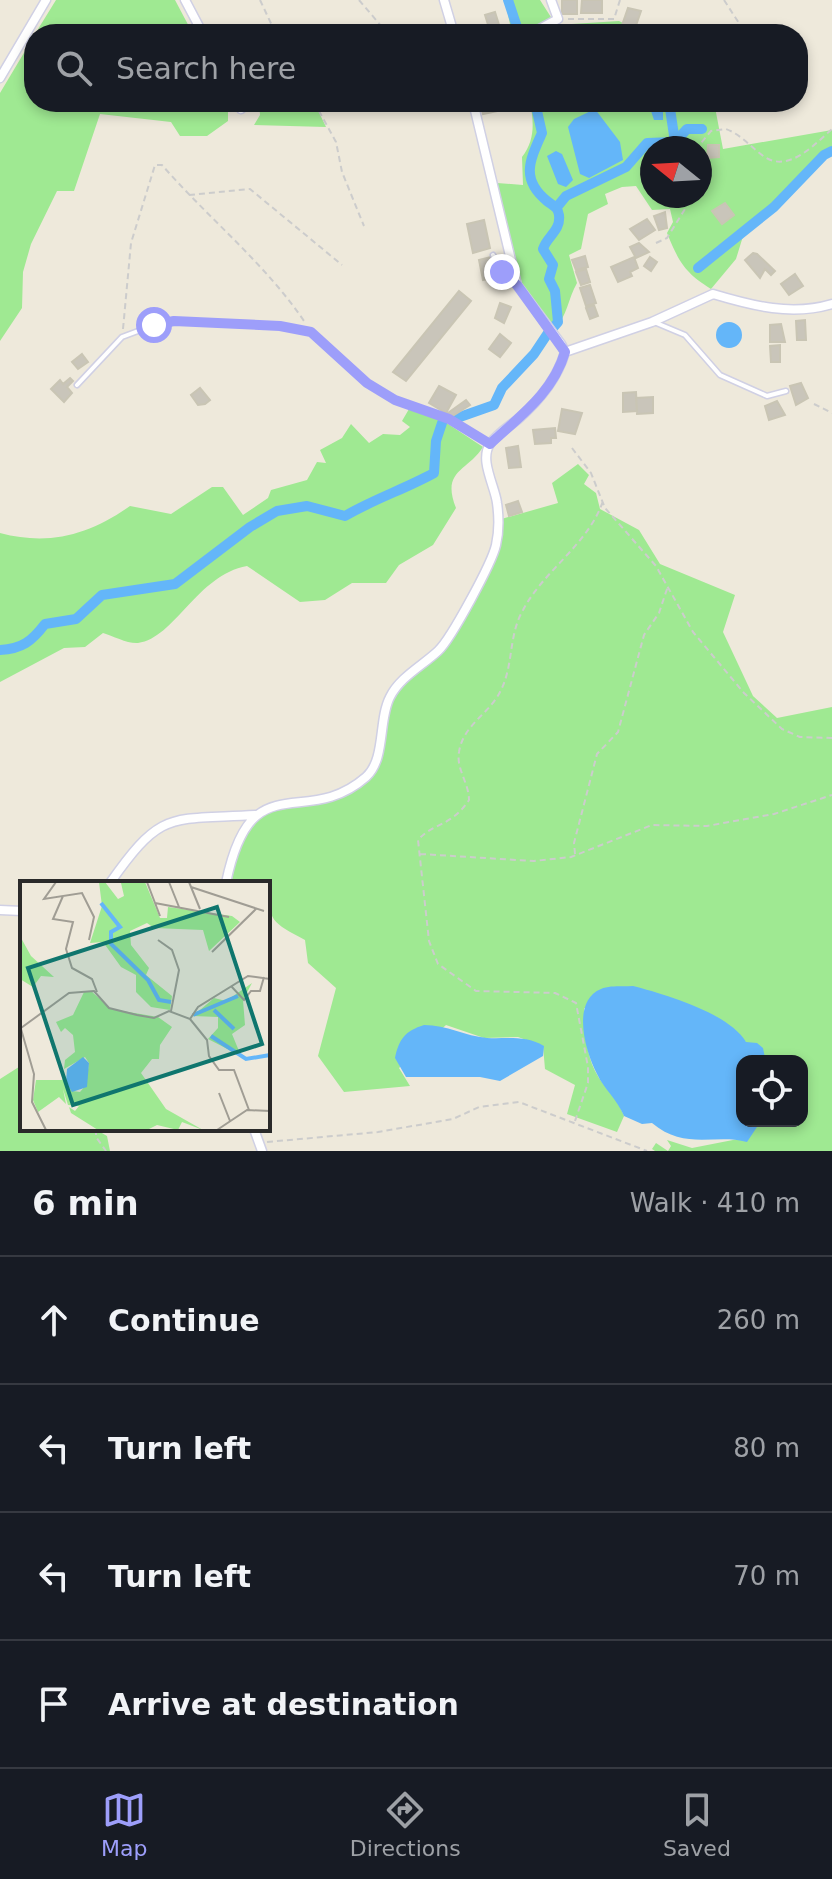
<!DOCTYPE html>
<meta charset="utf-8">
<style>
:root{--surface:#171b24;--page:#242831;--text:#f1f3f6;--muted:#9ea1a6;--line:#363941;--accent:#9d9efa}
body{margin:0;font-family:"DejaVu Sans",sans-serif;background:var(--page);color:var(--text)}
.controls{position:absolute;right:24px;bottom:24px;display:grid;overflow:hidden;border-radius:16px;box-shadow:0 4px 12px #0003}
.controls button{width:72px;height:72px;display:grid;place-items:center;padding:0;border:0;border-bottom:2px solid var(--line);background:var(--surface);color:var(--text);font:40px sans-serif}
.compass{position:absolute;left:640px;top:136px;width:72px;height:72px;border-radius:50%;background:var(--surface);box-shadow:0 4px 12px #0003;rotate:288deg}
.stop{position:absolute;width:24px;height:24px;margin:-18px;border:6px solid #9d9efa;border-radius:50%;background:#fff}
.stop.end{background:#9d9efa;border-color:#fff;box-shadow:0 2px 8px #0008}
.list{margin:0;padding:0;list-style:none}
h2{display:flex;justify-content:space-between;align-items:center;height:104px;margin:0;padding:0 32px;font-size:34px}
h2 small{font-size:26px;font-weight:400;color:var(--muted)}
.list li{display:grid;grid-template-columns:52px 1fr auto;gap:24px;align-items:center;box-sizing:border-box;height:128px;padding:0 32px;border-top:2px solid var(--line)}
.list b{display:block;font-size:30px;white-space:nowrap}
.list em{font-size:26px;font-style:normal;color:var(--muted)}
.icon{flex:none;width:44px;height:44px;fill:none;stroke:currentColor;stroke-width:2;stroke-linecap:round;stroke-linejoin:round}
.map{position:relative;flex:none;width:832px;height:1151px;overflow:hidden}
.search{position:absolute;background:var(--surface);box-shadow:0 4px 12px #0003;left:24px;right:24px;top:24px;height:88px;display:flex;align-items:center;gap:20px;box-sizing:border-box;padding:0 28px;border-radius:32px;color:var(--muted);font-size:30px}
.sheet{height:616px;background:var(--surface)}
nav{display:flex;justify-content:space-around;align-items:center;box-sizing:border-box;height:112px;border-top:2px solid var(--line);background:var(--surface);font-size:22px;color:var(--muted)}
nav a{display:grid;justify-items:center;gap:4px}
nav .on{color:var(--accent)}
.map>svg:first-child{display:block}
.green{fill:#9fe992;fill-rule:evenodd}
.water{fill:#64b6f9}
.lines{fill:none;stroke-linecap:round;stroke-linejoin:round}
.canal{stroke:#64b6f9;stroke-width:10}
.building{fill:#c9c5ba;stroke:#c9c5b4;stroke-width:2}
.service-casing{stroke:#d0d0e4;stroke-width:7}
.minor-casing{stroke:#d0d0e4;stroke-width:11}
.path{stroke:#ccc;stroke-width:2;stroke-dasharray:6 4;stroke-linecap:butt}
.service{stroke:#fff;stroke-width:4}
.minor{stroke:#fff;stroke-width:8}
.route{stroke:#9d9efa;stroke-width:10}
.inset-river{fill:none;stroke:#64b6f9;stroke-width:4}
.inset-road{fill:none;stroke:#a09d94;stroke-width:2}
.view{fill:#0f766e;fill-opacity:0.15;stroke:#0f766e;stroke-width:4}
.inset-edge{fill:none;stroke:#2a2a2a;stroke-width:4}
</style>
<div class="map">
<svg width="832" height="1151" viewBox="0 0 832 1151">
<rect width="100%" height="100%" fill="#eee9db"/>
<!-- green -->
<path class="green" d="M56 0H175L193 34H35Z
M505 0H540L556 25 619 21 623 23 621 31 629 34H512Z
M34 36V102H228V121L207 136H180L171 122 100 114 74 191H57L31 244 23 272 22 308 0 341V93Z
M259 102H314L326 127 254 125 260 115Z
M530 102H714L723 149 832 130V151L824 155 774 207 744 233 736 259 711 289C684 272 679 262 667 233L673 222 670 209 652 210 636 186 622 187 605 194 608 204 588 214 581 249 569 255 577 283C568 299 567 316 555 329L523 288 497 183 523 185 522 157C535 140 534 123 530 102ZM652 148H700V196H652Z
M409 409 439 418 483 447C467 472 441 470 456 508L433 545 399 565 386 583H352L325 600 300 602 247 566C197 575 175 638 138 643 128 644 113 636 103 633L85 647 64 648 0 682V533C49 546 89 535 130 506L171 514 212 487H223L243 515 268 498 271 490 307 480 317 462 326 463 320 450 342 438 351 424 369 443 383 434 400 435 410 427 402 421Z
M578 464 589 475 584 484 596 493 600 509 639 530 660 564 735 595 723 632 753 696 777 718 832 707V1151H655L652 1149 656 1143 668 1151 671 1146 667 1140 692 1148 738 1139 759 1125 758 1121H802V1061H747L746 1042 584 1008C584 1030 586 1058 599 1078 608 1091 618 1100 624 1116L617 1132 567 1114 575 1085 545 1069 543 1046 518 1037 484 1038 446 1025 399 1068 410 1086 344 1092 318 1056 336 988 308 963 305 940C272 922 268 922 268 883H231L234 870 229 869 256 815 347 788 374 768 390 697 440 650 489 564 498 520 558 503 552 483Z
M22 1065V1129H95L107 1136 110 1151H0V1079Z"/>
<!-- water -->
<path class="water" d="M648 102H663V120H654Z
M595 109 620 142 623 160 589 178 580 174 568 127 574 119Z
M556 151 562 154 573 180 566 187 558 184 547 156Z
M716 335a13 13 0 1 1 26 0a13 13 0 1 1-26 0Z
M633 986C664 994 729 1013 746 1042L757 1043 763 1048 765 1058 742 1061V1121H758L759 1124 747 1142C716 1133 685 1151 652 1123L642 1124 624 1116C617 1099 604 1089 597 1074 585 1051 571 1001 601 989 610 985 623 987 633 986Z
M424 1025C447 1025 465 1036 487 1038 508 1039 525 1035 544 1046L543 1056 500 1081 480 1077H406L395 1058C399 1039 405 1031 424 1025Z"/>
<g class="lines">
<!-- canal -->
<path class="canal" d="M508 0 518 30
M535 102 542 133C530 160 520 179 547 201 553 206 558 207 559 215 561 231 547 236 543 249L553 265 549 279 555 291 558 322 552 329
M669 102 675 142
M557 207 566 196 626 167 647 143 675 142 687 129H702
M698 268 774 207 824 155 832 151
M457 418 494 405 502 388 534 354 548 333
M0 650C22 649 32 641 45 624L76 619 102 595 175 584 250 527 277 511 307 506 345 516C374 499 405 489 434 473L436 441 442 423"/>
</g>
<!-- building -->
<path class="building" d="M562 0H577V14H562Z
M582 0H602V13H581Z
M628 8 641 11 633 34 620 31Z
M495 12 500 28 490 31 485 15Z
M480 102H505L507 109 483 114Z
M708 145H719V157L707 158Z
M725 203 734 215 722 224 712 211Z
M665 212 667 228 659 230 654 216Z
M647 219 655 230 639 240 630 229Z
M484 220 490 248 473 253 467 224Z
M639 243 649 252 636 258 630 247Z
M753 253 757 254 775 271 771 275 765 269 760 278 745 260Z
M585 256 588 267 576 270 572 260Z
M491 257 495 277 483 280 479 260Z
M634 257 638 268 630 272 632 276 618 282 611 267Z
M650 257 657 262 651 271 644 266Z
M586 269 590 282 581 285 576 272Z
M795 274 803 286 789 295 781 284Z
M590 285 596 303 586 306 580 288Z
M459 291 471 301 406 381 393 372Z
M500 303 511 307 504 323 495 318Z
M594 305 598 316 590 319 586 308Z
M805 320 806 340H797L796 321Z
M781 324 785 342H770V325Z
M500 334 511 343 500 357 489 349Z
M780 345V362H771L770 346Z
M82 354 88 362 78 369 72 362Z
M70 378 73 381 67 387 72 393 64 402 51 389 60 380 63 384Z
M801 383 808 398 796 405 790 386Z
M439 386 456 395 446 413 429 403Z
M200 388 210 400 205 404 198 405 191 395Z
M636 392 637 411 623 412V393Z
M653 397V413L637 414 636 398Z
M466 400 470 405 451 417 448 413Z
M777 401 785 415 769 420 765 406Z
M562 409 582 413 575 434 558 431Z
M555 428 556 438H551V443L535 444 533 430Z
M518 446 521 467 509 468 506 448Z
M518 501 522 512 509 516 506 505Z"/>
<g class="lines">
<defs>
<path id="service" d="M493 255 502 272 515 284
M654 322 685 335 720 375 767 396 786 391
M77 385 122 337 154 325 174 321 280 326 311 332 367 383 395 400 449 419 490 444"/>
<path id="minor" d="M185 0 203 34
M444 0 454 34
M530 34 558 19 551 0
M0 78 46 0
M237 102 241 109
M565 352 652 322 713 294C753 306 792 316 832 304
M110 883C162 809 169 820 255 815
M226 883C251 761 304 831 366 777 386 759 378 720 390 697 400 677 422 666 438 651 451 639 492 563 496 545 499 532 499 517 497 503 495 486 479 460 490 444 496 435 508 427 517 420 539 401 557 380 565 352L561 344 517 285 473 102
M0 910 22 911
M254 1129 262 1151"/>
</defs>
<!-- service casing -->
<use href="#service" class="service-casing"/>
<!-- minor casing -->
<use href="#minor" class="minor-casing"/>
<!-- path -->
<path class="path" d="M260 0 276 34
M359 0 388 34
M724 0 746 34
M568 19H614L620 0
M314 102 336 142 342 172 364 226
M316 103 359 107 394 102
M700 152 701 143 711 131 726 129C740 134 750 146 762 155 787 175 814 145 832 129
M189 195 250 189 342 265
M656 243 667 238 693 196
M123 329 131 243 155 165H162C208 218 267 265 306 324
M814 404 832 413
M572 448 591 473 605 508 656 566 693 632 744 693 782 729 800 737 832 738
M420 854 534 861 571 857 652 825 707 826 774 814 832 795
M575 854 574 843 597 754 618 732 644 635 659 613 668 586
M575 1121 588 1083V1067L576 1003 555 993 476 991 438 964 429 941 418 840C434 822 451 827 469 800 469 783 456 769 459 752 463 725 489 714 500 692 514 666 508 636 523 610 544 570 588 545 603 501
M96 1129V1137L106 1151
M267 1142 378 1132 453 1119 479 1107 519 1102 647 1151"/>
<!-- service -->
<use href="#service" class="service"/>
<!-- minor -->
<use href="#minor" class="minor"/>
</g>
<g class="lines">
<!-- route -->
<path class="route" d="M154 325 174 321 280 326 311 332 367 383 395 400 449 419 490 444C520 416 553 393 565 352L517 285 502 272"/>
</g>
<!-- overview -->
<g transform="translate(20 881)">
<rect width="250" height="250" fill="#eee9db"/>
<path d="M79 1H85L98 18 104 15 101 2 125 1 140 37H147L148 26 212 35 220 41 189 70 183 49 134 47 127 42 110 50 111 64 129 87 126 94 152 115 150 129 131 126 116 111V94L101 86 83 61 70 62 82 25ZM0 55 11 75 34 96 21 95 13 106 0 98ZM232 102 223 119 225 144 212 153 221 175 188 158 198 147V136L173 135 194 117 206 120ZM71 110 91 128 138 136 152 146 140 164 139 178H132L121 192 146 228 183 249 162 241 158 249 137 244 127 249H78L51 232 49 226 55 230 59 225 48 224 43 208 46 223 39 216 18 231 13 219 16 199H42L45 195 53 210 60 211 66 204 69 182 65 176 44 188 45 179 55 171 53 154 45 147 41 151 36 141 53 134 64 111Z" fill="#9fe992"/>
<path d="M63 176 69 182 67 206 52 211 46 201 47 188Z" fill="#64b6f9"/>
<path class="inset-river" d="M81 22 100 46 91 51V63L128 99 139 119 151 121M194 129 214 148M173 134 218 115M191 155 226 178 250 174"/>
<path class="inset-road" d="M36 1 24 18 62 12 74 36 69 59M127 1 140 35M149 1 159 26M169 1 180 28M171 6 244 30M43 15 33 38 53 41 46 68 52 87 72 98 77 111M135 22 209 36M138 59 152 69 159 89 151 130M192 71 237 27M211 105 224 119 231 110H240L244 96M170 138 187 159 189 175 199 189H214L229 229M1 147 49 112 74 110 89 127 117 134 134 137 149 130 170 138 178 126 228 95 250 98M1 148 14 193 12 221 26 249M199 212 210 240M197 249 227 229 250 230"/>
<path class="view" d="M197 26 242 163 53 224 8 87Z"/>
<rect width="250" height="250" class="inset-edge"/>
</g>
</svg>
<div class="controls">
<button><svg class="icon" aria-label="locate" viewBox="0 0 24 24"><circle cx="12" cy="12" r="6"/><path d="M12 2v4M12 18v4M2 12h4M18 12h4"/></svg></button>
</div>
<svg class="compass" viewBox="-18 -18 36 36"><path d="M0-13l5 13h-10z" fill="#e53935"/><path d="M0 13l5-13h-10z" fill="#9ea1a6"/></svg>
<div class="stop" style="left:154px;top:325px"></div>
<div class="stop end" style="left:502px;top:272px"></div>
<div class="search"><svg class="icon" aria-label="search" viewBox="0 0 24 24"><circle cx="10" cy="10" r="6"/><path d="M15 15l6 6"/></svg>Search here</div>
</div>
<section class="sheet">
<h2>6 min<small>Walk · 410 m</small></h2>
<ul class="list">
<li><svg class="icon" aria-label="ahead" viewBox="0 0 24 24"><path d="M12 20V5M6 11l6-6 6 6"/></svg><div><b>Continue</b></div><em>260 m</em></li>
<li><svg class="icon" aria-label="left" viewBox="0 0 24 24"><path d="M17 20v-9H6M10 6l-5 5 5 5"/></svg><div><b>Turn left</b></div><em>80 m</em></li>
<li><svg class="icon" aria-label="left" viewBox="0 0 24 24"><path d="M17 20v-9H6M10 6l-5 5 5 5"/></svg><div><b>Turn left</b></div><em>70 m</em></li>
<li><svg class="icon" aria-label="arrive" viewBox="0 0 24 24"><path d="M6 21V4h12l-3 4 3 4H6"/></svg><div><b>Arrive at destination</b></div></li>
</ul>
</section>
<nav>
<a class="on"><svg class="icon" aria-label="map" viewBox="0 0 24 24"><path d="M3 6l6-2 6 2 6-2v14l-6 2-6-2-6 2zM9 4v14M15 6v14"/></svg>Map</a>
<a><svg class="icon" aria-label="directions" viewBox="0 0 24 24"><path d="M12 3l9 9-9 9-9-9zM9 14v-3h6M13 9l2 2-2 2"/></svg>Directions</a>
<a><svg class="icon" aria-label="saved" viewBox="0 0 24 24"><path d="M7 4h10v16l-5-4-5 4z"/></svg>Saved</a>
</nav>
